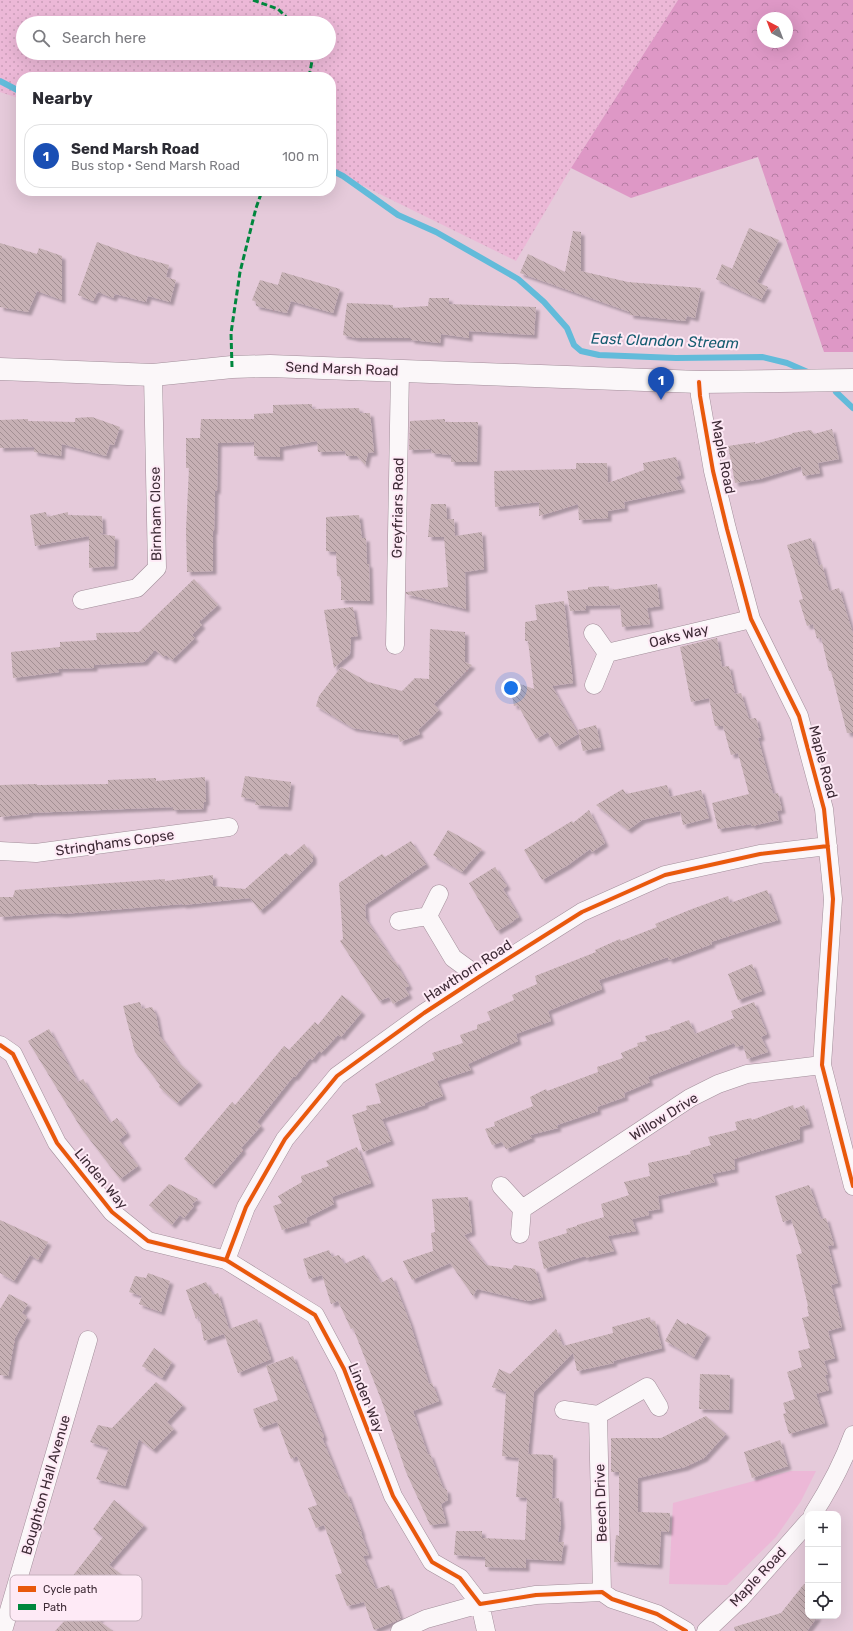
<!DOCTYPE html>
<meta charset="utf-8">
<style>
:root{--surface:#fff;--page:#f2f2f3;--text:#2b2b33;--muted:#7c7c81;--line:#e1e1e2;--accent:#78636f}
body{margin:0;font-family:Rubik,sans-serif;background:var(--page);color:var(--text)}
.controls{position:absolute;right:12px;bottom:12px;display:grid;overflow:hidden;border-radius:8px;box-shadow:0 4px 16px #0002}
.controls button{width:36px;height:36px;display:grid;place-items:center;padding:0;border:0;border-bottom:1px solid var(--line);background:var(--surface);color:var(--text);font:20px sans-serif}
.compass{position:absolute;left:757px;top:12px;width:36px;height:36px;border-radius:50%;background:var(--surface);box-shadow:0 4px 16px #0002;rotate:318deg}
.you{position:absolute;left:511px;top:688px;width:14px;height:14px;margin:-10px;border:3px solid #fff;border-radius:50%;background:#1a73e8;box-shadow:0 0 0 6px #1a73e833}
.badge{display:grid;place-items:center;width:26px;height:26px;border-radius:50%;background:var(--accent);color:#fff;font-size:13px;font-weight:700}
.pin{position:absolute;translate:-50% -33px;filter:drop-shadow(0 1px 2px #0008)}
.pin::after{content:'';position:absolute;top:21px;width:14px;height:12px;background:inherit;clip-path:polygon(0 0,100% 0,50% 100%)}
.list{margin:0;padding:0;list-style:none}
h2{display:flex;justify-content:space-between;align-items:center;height:52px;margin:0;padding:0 16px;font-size:17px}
h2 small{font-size:13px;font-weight:400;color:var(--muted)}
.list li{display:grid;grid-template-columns:26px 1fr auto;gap:12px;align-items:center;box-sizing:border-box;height:64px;margin:0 8px 8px;padding:0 8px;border:1px solid var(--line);border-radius:16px}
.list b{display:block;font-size:15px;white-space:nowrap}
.list p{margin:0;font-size:13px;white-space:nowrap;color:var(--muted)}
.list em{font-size:13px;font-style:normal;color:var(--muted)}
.icon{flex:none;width:22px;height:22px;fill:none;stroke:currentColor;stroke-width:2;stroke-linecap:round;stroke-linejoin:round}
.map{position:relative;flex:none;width:853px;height:1631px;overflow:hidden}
.search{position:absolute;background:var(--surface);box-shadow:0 4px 16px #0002;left:16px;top:16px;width:320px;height:44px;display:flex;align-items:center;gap:10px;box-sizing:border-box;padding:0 14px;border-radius:22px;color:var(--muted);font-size:15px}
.panel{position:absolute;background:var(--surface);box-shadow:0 4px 16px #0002;left:16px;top:72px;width:320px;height:124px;border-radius:16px}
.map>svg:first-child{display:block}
.grass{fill:url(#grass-dots);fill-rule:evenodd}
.forest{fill:url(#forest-crowns);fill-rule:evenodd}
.park{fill:#ecb8d7}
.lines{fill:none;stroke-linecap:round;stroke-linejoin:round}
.stream{stroke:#62bbda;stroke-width:6}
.building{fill:url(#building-back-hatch);filter:url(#shadow)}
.minor-casing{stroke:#a28e9a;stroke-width:19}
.secondary-casing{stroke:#a28e9a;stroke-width:23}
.minor{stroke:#fbf7f9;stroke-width:18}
.secondary{stroke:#fbf7f9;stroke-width:22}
.quiet{stroke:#00873e;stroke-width:3;stroke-dasharray:6 3;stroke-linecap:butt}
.cycleway-casing{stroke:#feeaf6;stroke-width:6}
.cycleway{stroke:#e8590c;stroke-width:4}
.labels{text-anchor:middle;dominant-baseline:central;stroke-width:4;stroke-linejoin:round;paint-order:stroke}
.street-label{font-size:14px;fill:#3e2b36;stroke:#feeaf6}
.water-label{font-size:15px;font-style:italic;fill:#155c70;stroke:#feeaf6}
.key{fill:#feeaf6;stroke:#c4b1bc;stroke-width:1}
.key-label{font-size:11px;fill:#3e2b36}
</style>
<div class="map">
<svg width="853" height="1631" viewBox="0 0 853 1631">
<defs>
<pattern id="grass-dots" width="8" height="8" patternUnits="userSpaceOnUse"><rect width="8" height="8" fill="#ecb8d7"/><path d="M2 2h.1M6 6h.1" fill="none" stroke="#cb9eb9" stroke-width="1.8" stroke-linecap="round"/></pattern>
<pattern id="forest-crowns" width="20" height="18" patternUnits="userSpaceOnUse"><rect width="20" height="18" fill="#de98c6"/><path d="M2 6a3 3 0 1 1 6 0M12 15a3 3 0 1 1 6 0" fill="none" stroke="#b57ca2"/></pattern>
<pattern id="building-back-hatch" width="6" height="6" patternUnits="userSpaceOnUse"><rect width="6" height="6" fill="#c6b0b4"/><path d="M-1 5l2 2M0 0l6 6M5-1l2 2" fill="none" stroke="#a28f93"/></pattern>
<filter id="shadow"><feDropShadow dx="3.5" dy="3.5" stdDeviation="1" flood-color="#0004"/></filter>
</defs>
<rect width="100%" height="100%" fill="#e5cada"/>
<!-- grass -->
<path class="grass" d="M0 0H678L571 168 516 261 331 170V77H21V99L0 92ZM23 23H329V53H23Z"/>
<!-- forest -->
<path class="forest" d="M678 0H853V352H824L758 157 631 198 571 168ZM763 18H787V42H763Z"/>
<!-- park -->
<path class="park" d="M791 1471H816L801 1501 776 1537 727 1585 669 1584 673 1503Z"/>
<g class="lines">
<!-- stream -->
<path class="stream" d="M0 81 21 92
M331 170 343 176 398 215 436 232 518 279 544 302 567 328 574 345 581 351 599 355 676 358 762 357 787 363 810 373
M833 385 836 392 853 408"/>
</g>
<!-- building -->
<path class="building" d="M749 228 779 240 757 282 768 287 761 300 716 279 722 264 732 269Z
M573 231 581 232V271L628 282 701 288 695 318 687 316 685 321 630 315V312L520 273 528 254 565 272Z
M97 242 136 256 169 265 166 277 176 280 170 302 148 296 146 302 115 294 113 298 98 292 93 301 78 295Z
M0 243 37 254 39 248 62 256V300L37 291 28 312 0 307Z
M282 272 340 289 333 313 291 301 287 313 256 306V302L252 300 260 280 278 285Z
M429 298H449V304L536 307 534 335 469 331V338L441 334 440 343 411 340V338H356L343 335 347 303 393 305V308L428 306Z
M312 404V409L359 408 360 413H370L374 452 368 453 365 465 357 456H346L345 451 318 452 317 441 280 447V457L254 456V442L218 443 217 491 215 490 214 531H213V571L187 572 186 530 189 468H186V438H200L201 419H254V414L273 413V405Z
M92 417 120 427 114 445 110 444 106 456 62 444 61 456 34 452V447L0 448V420L28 419V421L75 422V418Z
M445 419V422H478L477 462H451V455L432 453 431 449 409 450 410 421Z
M832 429 839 459 818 463 820 473 803 476 801 466 760 479 735 483 728 446 755 442V444L792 434V433L811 430 814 434Z
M676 457 681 475 676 477 682 489 624 502 625 508 608 511V518L579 520 578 504 539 516V502L495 507 494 471 576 469V463H607L608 483 644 470 643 463Z
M431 504H446L447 519H454L455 536 482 532 484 569 465 572 466 609 406 594V592L448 587 444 537H428Z
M46 512 47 517 68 512V515L102 516 103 533 98 534 115 536 114 566 89 568V536L35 546 30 515Z
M359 515 362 538H366L367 564H369L370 601 341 600V577L337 576 336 552 326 551V517Z
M811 538 819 566 822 564 829 591 839 588 853 634V733H847L831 671H829L821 637 817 639 813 624 807 626 799 600 803 599 787 545Z
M194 579 218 605 199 622 202 625 192 635 195 638 172 660 166 655 164 657 155 650 144 662 94 665V668L58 669 59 672 13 678 11 652 60 647V642L97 640 96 633 139 632Z
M657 584 660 606 647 608 650 624 622 627 620 605 586 606V610L570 611 567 591 588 589V587L609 586V590Z
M564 601 573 683 552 686 578 734 556 747 548 732 536 739 518 705 514 706 509 680 534 689 528 641H525V622L537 620 535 605Z
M353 607 358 636 351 637 350 654 334 668 324 610Z
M430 629 465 632V662L472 665 434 704 439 710 418 730 420 734 400 742 398 735 353 728 316 706 319 696 341 667 368 682 402 691 415 678 429 679Z
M717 638 722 667 729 666 735 694 741 693 749 719 756 718 761 737 758 738 773 794 778 793 782 810 777 811 779 820 752 826 751 824 718 829 712 803 749 794 738 753 731 755 723 726H715L709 698 691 702 680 647Z
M596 725 601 747 583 751 578 730Z
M245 776 291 782 288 807 255 805 256 800 241 797Z
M205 777 206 802H204L203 809 173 810V807L29 813V814L0 817V785L37 784V785L108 784V780L156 778V781Z
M667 785 670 797 701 790 709 818 683 825 680 811 642 820 628 830 596 805 623 789 626 794Z
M589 810 605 843 592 852 590 849 568 865 542 880 524 850 572 821 573 823Z
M448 830 482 849 462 872 433 855Z
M411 841 426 864 365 905 366 919 394 962 395 961 409 986 405 988 409 995 393 1004 389 997 379 1001 340 941 343 939 339 883 382 854 385 857Z
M304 844 313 855V861L272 901 260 911 250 898 183 905 182 904 63 914 52 913 0 917V897H13L15 890 165 879V881L213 875V886L245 889 286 853 290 856Z
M495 867 507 886 503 889 519 917 514 920V921L497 931 469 883Z
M767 890 778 920 711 942 712 944 669 960 668 957 599 980 602 989 548 1011 551 1021 516 1034 518 1041 468 1064 471 1070 437 1081 443 1096 425 1103V1105L382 1119 391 1141 363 1152 352 1115 367 1110 366 1106 381 1103 375 1084 435 1060 432 1053 463 1043 460 1035 477 1029V1025L491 1020 487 1012 514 1000 512 995 537 984 535 976 596 952 595 950 620 939 621 941 657 927 655 924 692 909 728 896 730 903Z
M752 964 762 991 738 1000 728 974Z
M342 995 362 1012 341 1037 338 1035 321 1053 319 1051 312 1060 310 1058 295 1077H293L257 1122 261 1126 241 1148 243 1150 224 1172 212 1185 184 1159 232 1102 235 1105 284 1046 289 1050 315 1022 318 1025Z
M140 1002 142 1009 152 1007 156 1015 160 1036 178 1062 199 1082 177 1103 159 1087 160 1085 135 1052 123 1006Z
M754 1002 767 1034 761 1037 768 1052 747 1059 743 1045 736 1047 734 1043 648 1077 650 1082 624 1093 625 1097 597 1107 598 1111 557 1125 558 1128 530 1135 532 1138 506 1149 502 1142 492 1145 485 1129 495 1126 494 1122 533 1106 530 1097 546 1089 547 1091 598 1072 597 1067 623 1058 621 1053 638 1046 637 1043 647 1041 645 1036 671 1029 670 1027 689 1020 695 1034 734 1018 731 1011Z
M49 1029 78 1082 83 1079 110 1123 117 1118 127 1133 119 1140 138 1166 120 1179 81 1128 28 1041Z
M793 1105 794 1109 804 1105 810 1124 800 1127V1139L734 1159 735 1169 712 1174 715 1182 658 1196 660 1209 648 1211 649 1215 632 1219 636 1231 608 1236 614 1251 585 1258V1256L544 1269 538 1242 567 1233 566 1229 577 1226V1225L604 1217 601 1204 629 1195 624 1182 650 1176 648 1163 691 1154 690 1151 711 1145 708 1137 737 1130 735 1122 751 1118 752 1120Z
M357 1147 371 1183 332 1197 334 1204 306 1218 307 1222 282 1230 273 1206 282 1203 278 1196 302 1182 301 1176 329 1166 326 1161Z
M169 1184 198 1199 192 1204 194 1206 184 1218 180 1215 172 1225 149 1205Z
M809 1185 821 1219 826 1218 834 1245 828 1246 838 1283 831 1285 842 1327 828 1331 835 1358 824 1361 828 1374 825 1375 829 1390 816 1394 825 1423 789 1434 783 1414 786 1413 783 1403 795 1399 787 1372 802 1367 798 1351 810 1348 802 1318 809 1316 807 1307 808 1306 796 1255 802 1253 791 1219 783 1222 775 1196Z
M468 1197 472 1232 464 1235 486 1265 512 1269 514 1265 535 1269 543 1297 528 1301 477 1289 473 1296 450 1263 412 1280 403 1261 433 1251 431 1233 435 1232 432 1199Z
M0 1220 48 1242 38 1260 30 1255 14 1281 0 1273Z
M329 1250 332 1257 339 1255 344 1264 364 1255 381 1283 392 1277 410 1323 429 1384 432 1383 439 1401 413 1411 428 1455 430 1454 443 1488 447 1490 448 1500 441 1504 446 1523 430 1525 406 1472 382 1402 353 1328 351 1329 338 1301 331 1304 322 1275 309 1279 303 1259Z
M148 1273 170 1281 161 1312 139 1304 142 1296 129 1292 135 1276 146 1278Z
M206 1282 213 1295 218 1293 229 1329 257 1319 271 1359 238 1373 224 1334 204 1341 199 1315 196 1319 186 1290Z
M9 1294 28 1304 22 1313 27 1317 15 1338 8 1376 0 1375V1309Z
M650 1317 651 1322 655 1321 662 1348 613 1361 614 1363 577 1371 573 1353 534 1392 528 1454 553 1455 552 1499 559 1498 561 1524 558 1542H564L561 1561 526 1559V1568L485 1567V1557L454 1555 456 1531H482V1538L525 1540 527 1498 516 1497 519 1458 502 1456 506 1392 492 1387 499 1369 510 1374 556 1329 563 1346 613 1333 612 1327Z
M677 1319 686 1325 687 1323 707 1334 694 1357 665 1341Z
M154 1348 172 1362 162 1378 142 1366Z
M293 1356 324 1437 322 1438 345 1494 347 1493 362 1533H361L369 1555 363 1556 376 1589 389 1585 401 1619 374 1630 364 1602 347 1606 335 1575 342 1573 324 1525 316 1528 308 1508 317 1505 297 1456 291 1459 277 1422 260 1428 253 1409 278 1400 266 1366Z
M700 1374 730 1375 729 1410 699 1409Z
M156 1382 183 1405 167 1422 174 1429 153 1450 139 1439 125 1486 96 1479 109 1448 90 1442 98 1425 112 1428Z
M706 1416 726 1434 704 1458 685 1467 638 1478V1512L670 1513 669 1532 661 1531 659 1565 614 1562 616 1535 619 1536V1472H611V1438H661Z
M780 1440 788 1466 752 1478 744 1452Z
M114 1500 144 1525 109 1565 133 1583 98 1620 113 1631H55L79 1605 61 1591 103 1537 93 1529Z
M804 1584 808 1587V1616H818L807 1631H735L734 1627 781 1613Z"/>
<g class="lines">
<defs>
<path id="minor" d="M699 382 700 396 713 471 727 529 751 619 799 716 824 809 833 899 822 1065 853 1186
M82 600 137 588 157 568 153 375
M593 633 607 653 594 685
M395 645 400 371
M607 653 751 619
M0 851 36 853 229 827
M428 916 453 958 479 977
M399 921 428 916 439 894
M0 1045 13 1054 57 1143 112 1212 148 1241 226 1260 315 1315 344 1369 393 1496 432 1562 460 1578 480 1604 536 1595 602 1592 612 1599 657 1614 686 1631
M501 1186 522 1209
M520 1234 522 1209 690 1098 718 1084 747 1074 822 1065
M226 1260 246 1207 285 1139 337 1076 424 1013 479 977 582 912 665 875 760 854 828 846
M564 1410 598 1415 647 1387 659 1407
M598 1415 602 1592
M813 1514C829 1489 843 1463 853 1435
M3 1631 88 1340
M400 1631 426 1619 480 1604 486 1631
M706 1631 740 1599 808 1522"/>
<path id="secondary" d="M0 369 153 375 232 367 270 366 699 382 853 380"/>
</defs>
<!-- minor casing -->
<use href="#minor" class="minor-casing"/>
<!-- secondary casing -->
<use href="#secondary" class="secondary-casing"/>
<!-- minor -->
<use href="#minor" class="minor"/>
<!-- secondary -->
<use href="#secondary" class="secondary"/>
<!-- quiet -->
<path class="quiet" d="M253 0 278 9 292 23
M309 77 312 61 309 53
M232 367 231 333 240 272 256 208 262 191"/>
<defs>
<path id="cycleway" d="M699 382 700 396 713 471 727 529 751 619 799 716 824 809 833 899 822 1065 853 1186
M0 1045 13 1054 57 1143 112 1212 148 1241 226 1260 315 1315 344 1369 393 1496 432 1562 460 1578 480 1604 536 1595 602 1592 612 1599 657 1614 686 1631
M226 1260 246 1207 285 1139 337 1076 424 1013 479 977 582 912 665 875 760 854 828 846"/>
</defs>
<!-- cycleway casing -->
<use href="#cycleway" class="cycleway-casing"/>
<!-- cycleway -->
<use href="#cycleway" class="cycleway"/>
</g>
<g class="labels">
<!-- street labels -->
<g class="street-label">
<text transform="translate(342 369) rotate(2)">Send Marsh Road</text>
<text transform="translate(723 457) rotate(79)">Maple Road</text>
<text transform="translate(398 508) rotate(-89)">Greyfriars Road</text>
<text transform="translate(156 514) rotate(-91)">Birnham Close</text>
<text transform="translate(679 636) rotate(-14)">Oaks Way</text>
<text transform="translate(823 762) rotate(75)">Maple Road</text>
<text transform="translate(115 843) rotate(-8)">Stringhams Copse</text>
<text transform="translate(468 971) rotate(-33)">Hawthorn Road</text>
<text transform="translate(664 1117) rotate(-32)">Willow Drive</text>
<text transform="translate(101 1179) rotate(50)">Linden Way</text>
<text transform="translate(366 1398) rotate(68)">Linden Way</text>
<text transform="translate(46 1485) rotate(-74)">Boughton Hall Avenue</text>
<text transform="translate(601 1503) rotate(-92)">Beech Drive</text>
<text transform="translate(758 1577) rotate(-47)">Maple Road</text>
</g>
<!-- water labels -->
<g class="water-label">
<text transform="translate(665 341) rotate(2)">East Clandon Stream</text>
</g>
</g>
<!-- legend -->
<rect x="10" y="1575" width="132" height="46" rx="6" class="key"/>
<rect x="18" y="1586" width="18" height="6" fill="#e8590c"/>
<rect x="18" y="1604" width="18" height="6" fill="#00873e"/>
<g class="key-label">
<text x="43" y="1593">Cycle path</text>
<text x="43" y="1611">Path</text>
</g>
</svg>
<div class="controls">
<button>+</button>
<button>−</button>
<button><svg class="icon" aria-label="locate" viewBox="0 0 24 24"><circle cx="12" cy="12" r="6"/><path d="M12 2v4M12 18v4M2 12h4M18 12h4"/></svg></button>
</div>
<svg class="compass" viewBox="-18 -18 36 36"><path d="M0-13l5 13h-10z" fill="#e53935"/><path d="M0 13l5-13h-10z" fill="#7c7c81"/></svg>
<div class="you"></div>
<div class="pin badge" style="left:661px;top:400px;background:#1a4fb4">1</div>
<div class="search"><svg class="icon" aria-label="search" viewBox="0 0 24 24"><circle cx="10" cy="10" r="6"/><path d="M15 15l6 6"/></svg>Search here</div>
<section class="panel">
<h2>Nearby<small></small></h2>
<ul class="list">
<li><span class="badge" style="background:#1a4fb4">1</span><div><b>Send Marsh Road</b><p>Bus stop · Send Marsh Road</p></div><em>100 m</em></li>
</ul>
</section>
</div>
